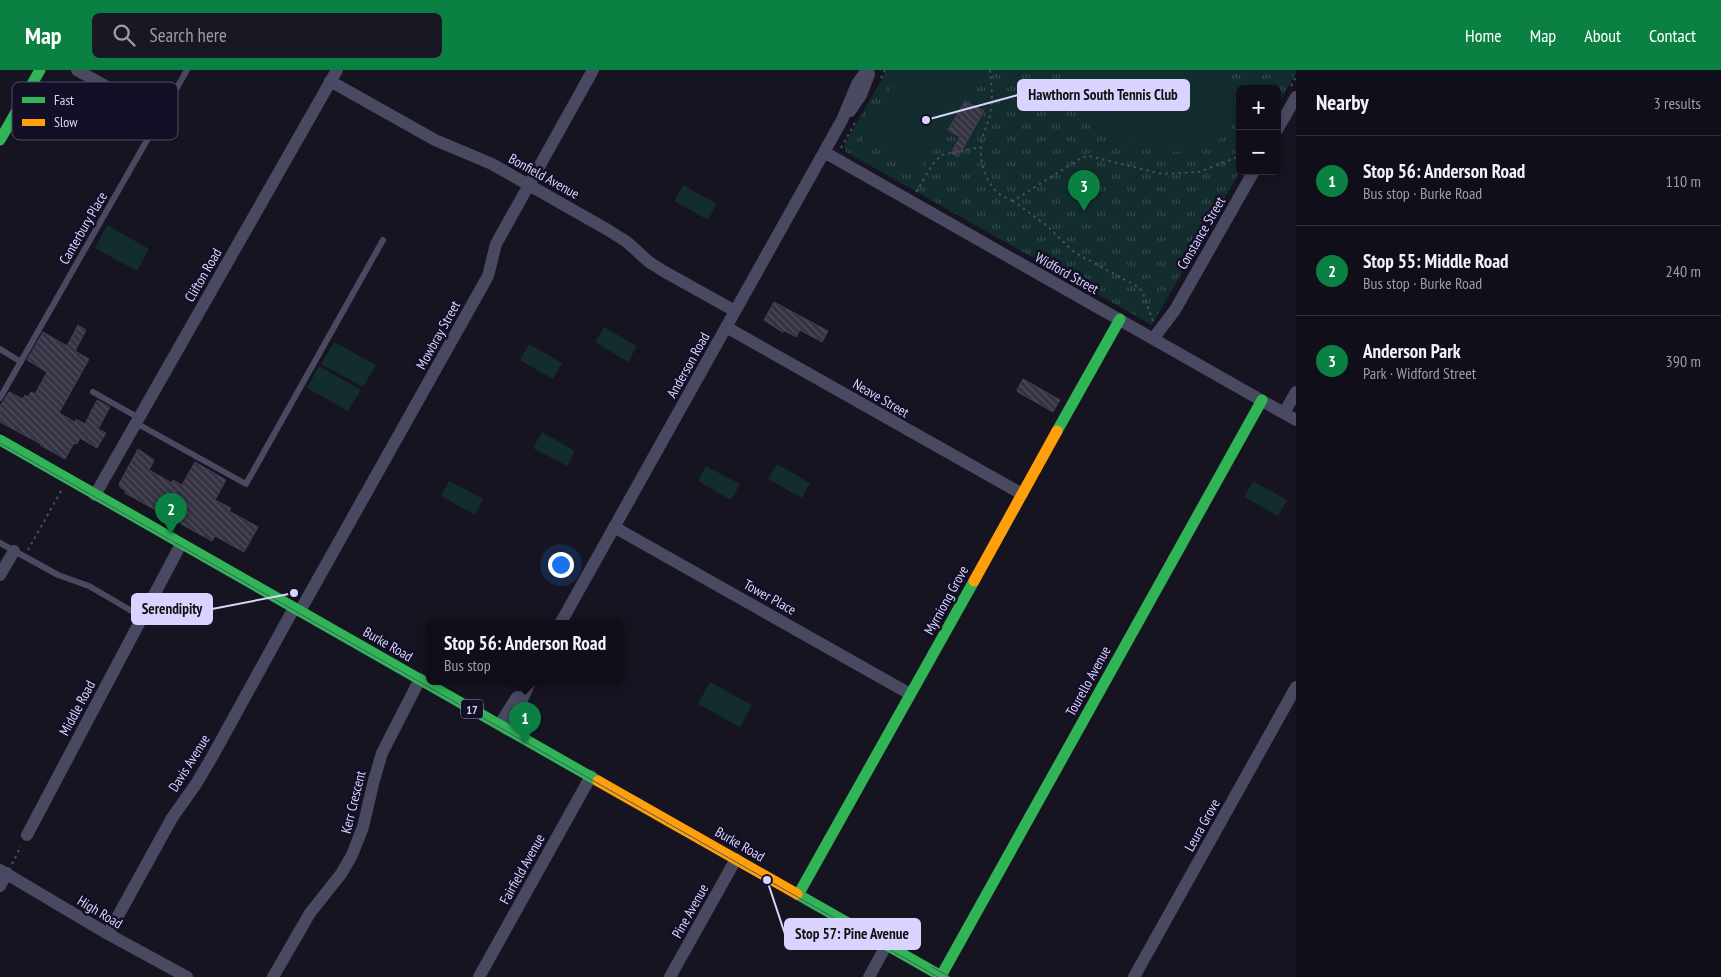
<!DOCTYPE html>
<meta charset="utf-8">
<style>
:root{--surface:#100f19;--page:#191822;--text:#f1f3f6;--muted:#9c9ca2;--line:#302f38;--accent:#0b8043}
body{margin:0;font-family:"PT Sans Narrow",sans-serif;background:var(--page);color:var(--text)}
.controls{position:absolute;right:15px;top:15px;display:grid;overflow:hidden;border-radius:8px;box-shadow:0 2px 8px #0003}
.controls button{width:45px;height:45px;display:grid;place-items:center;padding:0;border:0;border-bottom:1px solid var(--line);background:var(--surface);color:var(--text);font:25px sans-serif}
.you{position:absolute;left:560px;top:494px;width:18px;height:18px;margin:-12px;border:4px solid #fff;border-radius:50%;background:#1a73e8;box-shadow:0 0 0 8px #1a73e833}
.badge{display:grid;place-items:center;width:32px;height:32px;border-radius:50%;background:var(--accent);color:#fff;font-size:16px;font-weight:700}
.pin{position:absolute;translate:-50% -41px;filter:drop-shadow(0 1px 2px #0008)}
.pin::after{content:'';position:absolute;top:26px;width:18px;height:15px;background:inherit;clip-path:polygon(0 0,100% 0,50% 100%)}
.popup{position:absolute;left:426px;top:550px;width:198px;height:65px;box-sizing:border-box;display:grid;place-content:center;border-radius:8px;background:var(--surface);filter:drop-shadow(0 1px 4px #0005);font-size:16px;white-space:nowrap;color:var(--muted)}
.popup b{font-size:19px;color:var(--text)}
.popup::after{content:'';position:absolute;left:50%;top:100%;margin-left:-10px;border:10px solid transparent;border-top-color:var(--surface)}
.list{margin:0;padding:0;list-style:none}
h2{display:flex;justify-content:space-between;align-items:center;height:65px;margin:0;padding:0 20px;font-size:21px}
h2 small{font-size:16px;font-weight:400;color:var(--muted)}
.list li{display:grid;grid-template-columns:32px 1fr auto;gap:15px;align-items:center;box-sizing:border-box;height:90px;padding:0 20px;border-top:1px solid var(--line)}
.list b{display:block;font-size:19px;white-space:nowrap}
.list p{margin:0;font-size:16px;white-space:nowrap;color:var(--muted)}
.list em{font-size:16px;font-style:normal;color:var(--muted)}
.icon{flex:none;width:28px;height:28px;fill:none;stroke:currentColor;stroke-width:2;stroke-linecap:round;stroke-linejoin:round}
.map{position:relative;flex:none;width:1296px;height:907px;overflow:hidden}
header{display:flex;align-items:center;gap:30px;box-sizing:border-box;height:70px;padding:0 25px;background:var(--accent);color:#fff}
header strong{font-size:24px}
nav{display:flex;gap:28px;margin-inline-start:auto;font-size:18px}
.search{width:350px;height:45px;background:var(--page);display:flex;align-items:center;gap:12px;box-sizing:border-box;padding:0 18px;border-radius:8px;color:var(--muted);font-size:19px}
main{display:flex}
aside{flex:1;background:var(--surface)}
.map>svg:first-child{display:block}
.park{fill:url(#park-tufts)}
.garden{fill:#132c2d}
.building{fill:url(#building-back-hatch);stroke:#433f54}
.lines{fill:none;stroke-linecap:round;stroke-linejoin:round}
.path{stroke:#44505f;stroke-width:2;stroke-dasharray:2.5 4;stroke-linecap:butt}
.lane{stroke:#4a4962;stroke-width:6}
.street{stroke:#4a4962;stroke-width:12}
.fast{stroke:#30b455;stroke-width:11}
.slow{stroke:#ff9f0a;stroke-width:11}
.tram{stroke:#43596b;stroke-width:1}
.labels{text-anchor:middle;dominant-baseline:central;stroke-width:5;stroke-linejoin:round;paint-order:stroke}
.shield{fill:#130f26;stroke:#9e99be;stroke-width:1}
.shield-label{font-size:12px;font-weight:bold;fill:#d9d4ff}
.street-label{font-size:14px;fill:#d9d4ff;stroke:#130f26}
.key{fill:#130f26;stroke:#4e4a67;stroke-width:1}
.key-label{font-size:14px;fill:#d9d4ff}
.leader{fill:none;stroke:#d9d4ff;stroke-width:2}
.callout-dot{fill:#d9d4ff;stroke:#130f26;stroke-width:2}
.callout{fill:#d9d4ff;stroke:#d9d4ff;stroke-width:2}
.callout-label{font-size:15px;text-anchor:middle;font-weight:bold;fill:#111}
</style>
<header>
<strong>Map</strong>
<div class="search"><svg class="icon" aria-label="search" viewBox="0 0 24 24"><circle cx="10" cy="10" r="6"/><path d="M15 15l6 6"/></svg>Search here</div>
<nav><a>Home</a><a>Map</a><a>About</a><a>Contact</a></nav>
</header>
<main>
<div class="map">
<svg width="1296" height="907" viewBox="0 0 1296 907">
<defs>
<pattern id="park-tufts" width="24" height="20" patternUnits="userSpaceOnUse" patternTransform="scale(1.25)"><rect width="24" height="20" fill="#132c2d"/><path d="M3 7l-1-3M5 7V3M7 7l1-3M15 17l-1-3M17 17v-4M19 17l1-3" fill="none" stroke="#354a4c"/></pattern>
<pattern id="building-back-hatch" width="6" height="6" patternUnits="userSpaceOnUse" patternTransform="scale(1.25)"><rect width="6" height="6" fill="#343243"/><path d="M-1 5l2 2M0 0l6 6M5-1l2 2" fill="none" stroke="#514f5f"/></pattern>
</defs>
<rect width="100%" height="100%" fill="#161421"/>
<!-- park -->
<path class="park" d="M887 0H1296V3L1277 36V19H1240V101L1152 255 846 82 844 75Z"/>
<!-- garden -->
<path class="garden" d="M901 0H981L964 28 985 40 966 73 942 60 918 102 862 70Z
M1070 0H1225C1280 112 1089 105 1070 0Z
M683 115 717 134 708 150 674 131Z
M107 155 149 179 137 201 95 178Z
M604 257 637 276 628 292 595 272Z
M334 272 376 295 363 317 321 294Z
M529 274 562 293 553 309 520 290Z
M319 296 361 320 348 341 307 318Z
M542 362 575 381 567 396 533 378Z
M777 394 810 413 802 428 768 409Z
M706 396 740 414 731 430 698 411Z
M449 411 483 429 475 445 441 426Z
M1253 411 1287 430 1278 446 1244 427Z
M710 612 752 635 740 657 698 634Z"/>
<!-- building -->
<path class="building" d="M965 31 984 41 958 87 951 83 960 67 948 60Z
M774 232 828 261 822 272 800 260 796 267 785 261 782 262 764 250Z
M78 255 86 260 75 281 89 289 59 343 75 352 76 349 85 354 97 330 110 337 98 359 106 363 97 378 80 368 77 374 74 373 65 389 40 375 41 374 0 352V336L9 322 23 329 25 325 28 327 31 322 35 324 47 302 27 290 43 262 67 276Z
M1023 309 1060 330 1053 342 1018 322 1017 320Z
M138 379 154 390 149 400 172 413 173 410 182 415 195 392 226 410 215 430 231 438 229 441 258 457 244 482 215 466 212 471 125 423 126 421 120 417 119 414Z"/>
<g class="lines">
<!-- path -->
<path class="path" d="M990 0C991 12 993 26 991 38 990 52 982 63 981 75 979 88 985 109 994 119 999 125 1006 128 1013 131
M881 8 885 0
M1291 16 1296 7
M841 78 856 51
M916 122 933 94 941 85 981 77
M1153 251 1142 221 1138 217 1074 182 1046 155 1013 131 1081 88 1089 86 1162 104 1199 102 1240 86
M28 480 61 421
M12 794 21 776"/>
<!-- lane -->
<path class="lane" d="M0 279 21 292
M93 322 139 348
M0 328 187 0
M136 353 246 414 383 170
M0 473 58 505 89 516 142 547"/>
<!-- street -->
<path class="street" d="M77 0 160 47
M330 11 435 70 492 94 608 160 627 172 649 192 665 202 735 241
M850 41 861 25 869 4
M1277 60 1296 27
M824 82 1296 350
M726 257 1022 424
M1153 269 1175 240 1254 101
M1284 343 1296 322
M95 425 337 0
M614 457 910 624
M0 505 14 481
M300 541 488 206 496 174 593 0
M560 554 842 50 857 14 867 0
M500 654 517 627
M507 659 518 639 530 612
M27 765 181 474
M0 800 108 864 187 907
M0 816 7 803
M108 864 172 748 196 714 212 687 294 538
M273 907 310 843 341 804 352 785 363 757 374 710 382 683 420 609
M479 907 591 706
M670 907 736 789
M869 907 887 874
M1134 907 1296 617"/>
<!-- fast -->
<path class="fast" d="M0 70 40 0
M1057 361 1120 249
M0 370 598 711
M797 824 943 907
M798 825 974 511
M941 906 1262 330"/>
<!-- slow -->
<path class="slow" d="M974 511 1057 361
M598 711 797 824"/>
<!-- tram -->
<path class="tram" d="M0 373 938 907
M932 897 950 907"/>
</g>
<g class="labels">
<!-- shield labels -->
<rect class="shield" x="461" y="629.5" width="22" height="19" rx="4"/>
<g class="shield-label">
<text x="472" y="639">17</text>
</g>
<!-- street labels -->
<g class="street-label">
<text transform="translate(544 106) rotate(29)">Bonfield Avenue</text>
<text transform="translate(83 158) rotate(-60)">Canterbury Place</text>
<text transform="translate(1201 163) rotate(-60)">Constance Street</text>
<text transform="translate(1067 203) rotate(29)">Widford Street</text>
<text transform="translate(203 205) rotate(-60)">Clifton Road</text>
<text transform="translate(438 265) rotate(-61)">Mowbray Street</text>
<text transform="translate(688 295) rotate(-61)">Anderson Road</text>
<text transform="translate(881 328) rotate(30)">Neave Street</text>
<text transform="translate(770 527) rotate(29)">Tower Place</text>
<text transform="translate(946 530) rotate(-61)">Myrniong Grove</text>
<text transform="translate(388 574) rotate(30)">Burke Road</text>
<text transform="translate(1088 611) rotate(-61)">Tourello Avenue</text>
<text transform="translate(77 638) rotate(-62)">Middle Road</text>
<text transform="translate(189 693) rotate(-58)">Davis Avenue</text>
<text transform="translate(353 732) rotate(-76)">Kerr Crescent</text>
<text transform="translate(1202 755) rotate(-61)">Leura Grove</text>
<text transform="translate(740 774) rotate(30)">Burke Road</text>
<text transform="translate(522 799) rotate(-61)">Fairfield Avenue</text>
<text transform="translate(690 841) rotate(-61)">Pine Avenue</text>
<text transform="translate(100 842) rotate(31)">High Road</text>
</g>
</g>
<!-- legend -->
<rect x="12" y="12" width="166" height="58" rx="8" class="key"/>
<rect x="22" y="27" width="23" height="6" fill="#30b455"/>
<rect x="22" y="49" width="23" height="7" fill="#ff9f0a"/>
<g class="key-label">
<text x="54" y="35">Fast</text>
<text x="54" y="57">Slow</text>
</g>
<!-- callouts -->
<path class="leader" d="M926 50L1018 25M294 523L212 539M767 810L785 864"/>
<g class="callout-dot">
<circle cx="926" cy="50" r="5"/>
<circle cx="294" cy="523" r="5"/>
<circle cx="767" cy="810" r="5"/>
</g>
<g class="callout">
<rect x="1018" y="10" width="171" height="30" rx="5"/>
<rect x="132" y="524" width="80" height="30" rx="5"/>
<rect x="785" y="849" width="135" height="30" rx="5"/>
</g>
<g class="callout-label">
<text x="1103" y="30">Hawthorn South Tennis Club</text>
<text x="172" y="544">Serendipity</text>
<text x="852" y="869">Stop 57: Pine Avenue</text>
</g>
</svg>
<div class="controls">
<button>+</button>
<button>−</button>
</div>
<div class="you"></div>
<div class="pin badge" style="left:525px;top:673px">1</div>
<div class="popup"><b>Stop 56: Anderson Road</b>Bus stop</div>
<div class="pin badge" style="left:171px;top:464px">2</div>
<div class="pin badge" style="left:1084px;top:141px">3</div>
</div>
<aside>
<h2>Nearby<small>3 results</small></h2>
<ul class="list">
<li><span class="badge">1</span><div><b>Stop 56: Anderson Road</b><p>Bus stop · Burke Road</p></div><em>110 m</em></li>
<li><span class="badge">2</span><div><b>Stop 55: Middle Road</b><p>Bus stop · Burke Road</p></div><em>240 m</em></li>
<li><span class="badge">3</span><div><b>Anderson Park</b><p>Park · Widford Street</p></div><em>390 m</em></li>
</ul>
</aside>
</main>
